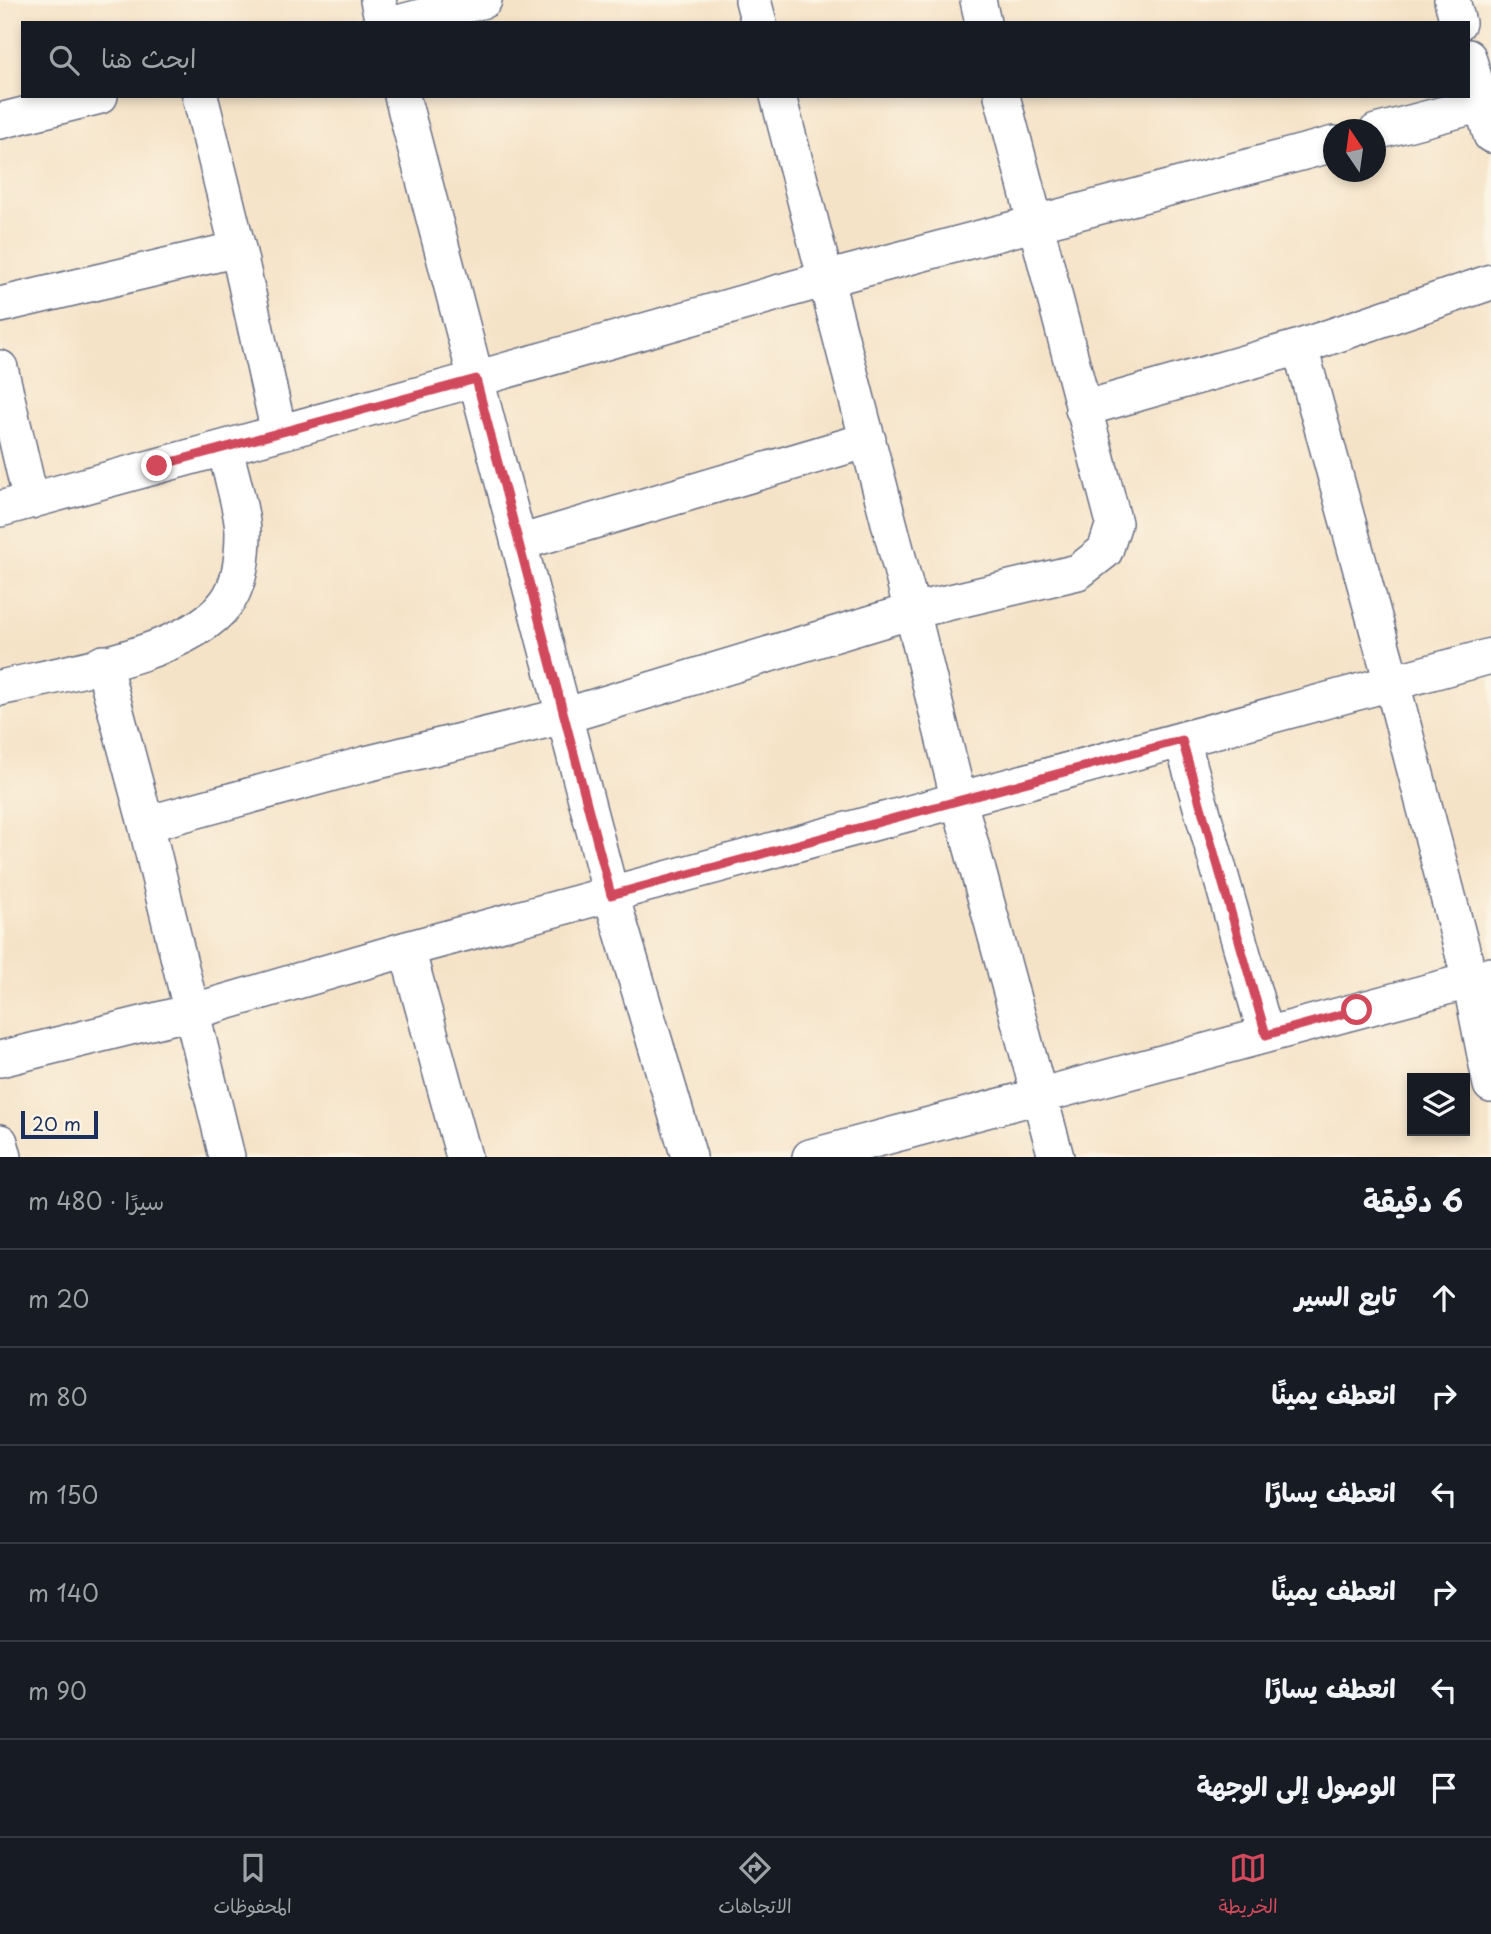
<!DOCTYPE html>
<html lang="ar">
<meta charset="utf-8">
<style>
:root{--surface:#171b24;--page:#20242c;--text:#f1f3f6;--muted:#9ea1a6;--line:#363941;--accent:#d1495b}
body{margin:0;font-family:"Playpen Sans","Playpen Sans Arabic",sans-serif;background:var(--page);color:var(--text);direction:rtl}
.controls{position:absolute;right:21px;bottom:21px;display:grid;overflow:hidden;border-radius:0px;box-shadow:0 4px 10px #0003}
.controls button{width:63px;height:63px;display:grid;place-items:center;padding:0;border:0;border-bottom:2px solid var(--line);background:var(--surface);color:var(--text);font:35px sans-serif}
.compass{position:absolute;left:1323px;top:119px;width:63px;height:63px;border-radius:50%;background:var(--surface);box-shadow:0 4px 10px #0003;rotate:347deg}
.scale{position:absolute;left:21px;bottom:18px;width:77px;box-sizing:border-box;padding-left:7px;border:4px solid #1b2f5e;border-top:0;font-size:19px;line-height:24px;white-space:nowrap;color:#1b2f5e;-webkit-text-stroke:5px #fcf5e5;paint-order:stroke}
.stop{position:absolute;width:21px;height:21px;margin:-16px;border:5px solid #d1495b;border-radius:50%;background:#fff}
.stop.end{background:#d1495b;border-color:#fff;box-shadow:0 2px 7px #0008}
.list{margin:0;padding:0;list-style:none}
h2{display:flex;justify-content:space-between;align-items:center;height:91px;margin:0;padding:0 28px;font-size:30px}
h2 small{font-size:23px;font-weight:400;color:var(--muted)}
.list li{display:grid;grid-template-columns:46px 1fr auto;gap:21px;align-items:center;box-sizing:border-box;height:98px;padding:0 28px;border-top:2px solid var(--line)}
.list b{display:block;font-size:26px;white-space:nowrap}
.list em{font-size:23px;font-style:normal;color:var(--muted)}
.icon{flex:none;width:38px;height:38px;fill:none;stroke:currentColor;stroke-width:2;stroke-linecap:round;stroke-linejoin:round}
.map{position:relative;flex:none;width:1491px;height:1157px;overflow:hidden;direction:ltr}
.search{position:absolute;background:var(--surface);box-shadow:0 4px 10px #0003;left:21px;right:21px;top:21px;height:77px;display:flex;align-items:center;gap:18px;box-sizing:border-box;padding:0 24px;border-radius:0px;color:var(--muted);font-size:26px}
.sheet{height:679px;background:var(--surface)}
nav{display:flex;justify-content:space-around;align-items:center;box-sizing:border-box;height:98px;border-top:2px solid var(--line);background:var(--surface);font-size:19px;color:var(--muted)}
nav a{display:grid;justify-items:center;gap:4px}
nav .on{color:var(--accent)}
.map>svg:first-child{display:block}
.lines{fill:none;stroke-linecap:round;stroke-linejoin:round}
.minor-casing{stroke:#676e83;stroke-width:38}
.minor{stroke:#fff;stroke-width:35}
.route{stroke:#d1495b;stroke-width:9}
</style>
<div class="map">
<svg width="1491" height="1157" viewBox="0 0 1491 1157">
<rect width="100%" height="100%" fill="#fcf5e5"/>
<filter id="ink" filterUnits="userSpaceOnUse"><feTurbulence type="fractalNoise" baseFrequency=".0143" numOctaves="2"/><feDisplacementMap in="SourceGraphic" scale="14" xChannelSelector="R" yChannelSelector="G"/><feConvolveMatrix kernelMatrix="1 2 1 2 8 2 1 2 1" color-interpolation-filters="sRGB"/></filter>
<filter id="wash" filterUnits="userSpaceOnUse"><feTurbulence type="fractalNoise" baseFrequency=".00686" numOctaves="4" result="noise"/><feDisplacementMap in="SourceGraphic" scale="28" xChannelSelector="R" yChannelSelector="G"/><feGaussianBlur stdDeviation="1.57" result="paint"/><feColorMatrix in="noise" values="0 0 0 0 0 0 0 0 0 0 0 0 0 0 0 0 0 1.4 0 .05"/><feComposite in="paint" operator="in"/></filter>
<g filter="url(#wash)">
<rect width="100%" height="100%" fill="#f5e3c8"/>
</g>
<g filter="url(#ink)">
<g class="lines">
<defs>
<path id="minor" d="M378 0 383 23
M753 0 759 23
M978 0 983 23
M1452 0 1458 23
M398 23 484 0
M1468 57 1491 135
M200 96 238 249 279 433
M402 96 611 895 689 1157
M778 96 912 611 959 801 1056 1157
M0 121 100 96
M1376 132 1482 104
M0 305 238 249
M1300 347 1392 683 1470 980 1491 1085
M0 368 31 501
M1083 409 1300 347 1491 282
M0 509 476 379 826 279 1334 144
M519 543 868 440
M103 663 146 824 227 1157
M0 688C61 674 189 654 226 603 240 585 243 554 243 532 242 507 230 473 225 448
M1182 740 1266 1035
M146 824 366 764 564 716 912 611 1078 572 1105 551 1114 523 1002 96
M407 949 464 1157
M0 1059 191 1012 407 949 1491 656
M0 1142 4 1157
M810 1157 1491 975"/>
</defs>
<!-- minor casing -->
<use href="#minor" class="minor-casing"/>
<!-- minor -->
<use href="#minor" class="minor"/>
</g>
</g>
<g class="lines" filter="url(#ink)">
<!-- route -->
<path class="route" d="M157 466 476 379 611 895 1182 740 1266 1035 1357 1010"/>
</g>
</svg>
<div class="controls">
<button><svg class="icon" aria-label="layers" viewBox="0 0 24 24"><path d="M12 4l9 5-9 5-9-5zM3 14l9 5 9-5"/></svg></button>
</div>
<svg class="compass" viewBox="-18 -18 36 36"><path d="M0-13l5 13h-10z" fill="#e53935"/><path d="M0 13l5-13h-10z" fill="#9ea1a6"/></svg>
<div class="scale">20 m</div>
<div class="stop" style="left:1357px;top:1010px"></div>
<div class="stop end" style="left:157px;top:466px"></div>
<div class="search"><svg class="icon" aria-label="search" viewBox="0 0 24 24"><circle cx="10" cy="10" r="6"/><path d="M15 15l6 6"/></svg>ابحث هنا</div>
</div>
<section class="sheet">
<h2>6 دقيقة<small>سيرًا · 480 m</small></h2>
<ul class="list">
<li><svg class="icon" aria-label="ahead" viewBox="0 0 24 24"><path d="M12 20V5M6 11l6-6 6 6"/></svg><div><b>تابع السير</b></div><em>20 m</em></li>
<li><svg class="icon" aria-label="right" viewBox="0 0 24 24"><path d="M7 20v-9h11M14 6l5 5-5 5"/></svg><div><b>انعطف يمينًا</b></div><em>80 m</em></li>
<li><svg class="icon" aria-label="left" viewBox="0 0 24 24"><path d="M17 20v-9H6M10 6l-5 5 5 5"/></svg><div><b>انعطف يسارًا</b></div><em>150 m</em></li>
<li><svg class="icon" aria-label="right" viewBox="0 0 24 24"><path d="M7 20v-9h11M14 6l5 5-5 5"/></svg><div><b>انعطف يمينًا</b></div><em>140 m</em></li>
<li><svg class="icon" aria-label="left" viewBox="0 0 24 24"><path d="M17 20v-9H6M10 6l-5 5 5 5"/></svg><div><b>انعطف يسارًا</b></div><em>90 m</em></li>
<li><svg class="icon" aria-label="arrive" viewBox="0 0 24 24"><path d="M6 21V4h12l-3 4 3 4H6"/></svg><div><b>الوصول إلى الوجهة</b></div></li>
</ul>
</section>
<nav>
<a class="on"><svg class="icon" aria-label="map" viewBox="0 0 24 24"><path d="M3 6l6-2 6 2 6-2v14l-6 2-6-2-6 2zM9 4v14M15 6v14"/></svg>الخريطة</a>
<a><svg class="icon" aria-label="directions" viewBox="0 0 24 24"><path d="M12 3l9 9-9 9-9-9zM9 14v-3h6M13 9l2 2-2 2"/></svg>الاتجاهات</a>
<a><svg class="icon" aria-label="saved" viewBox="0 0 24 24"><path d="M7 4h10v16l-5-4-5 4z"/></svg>المحفوظات</a>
</nav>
